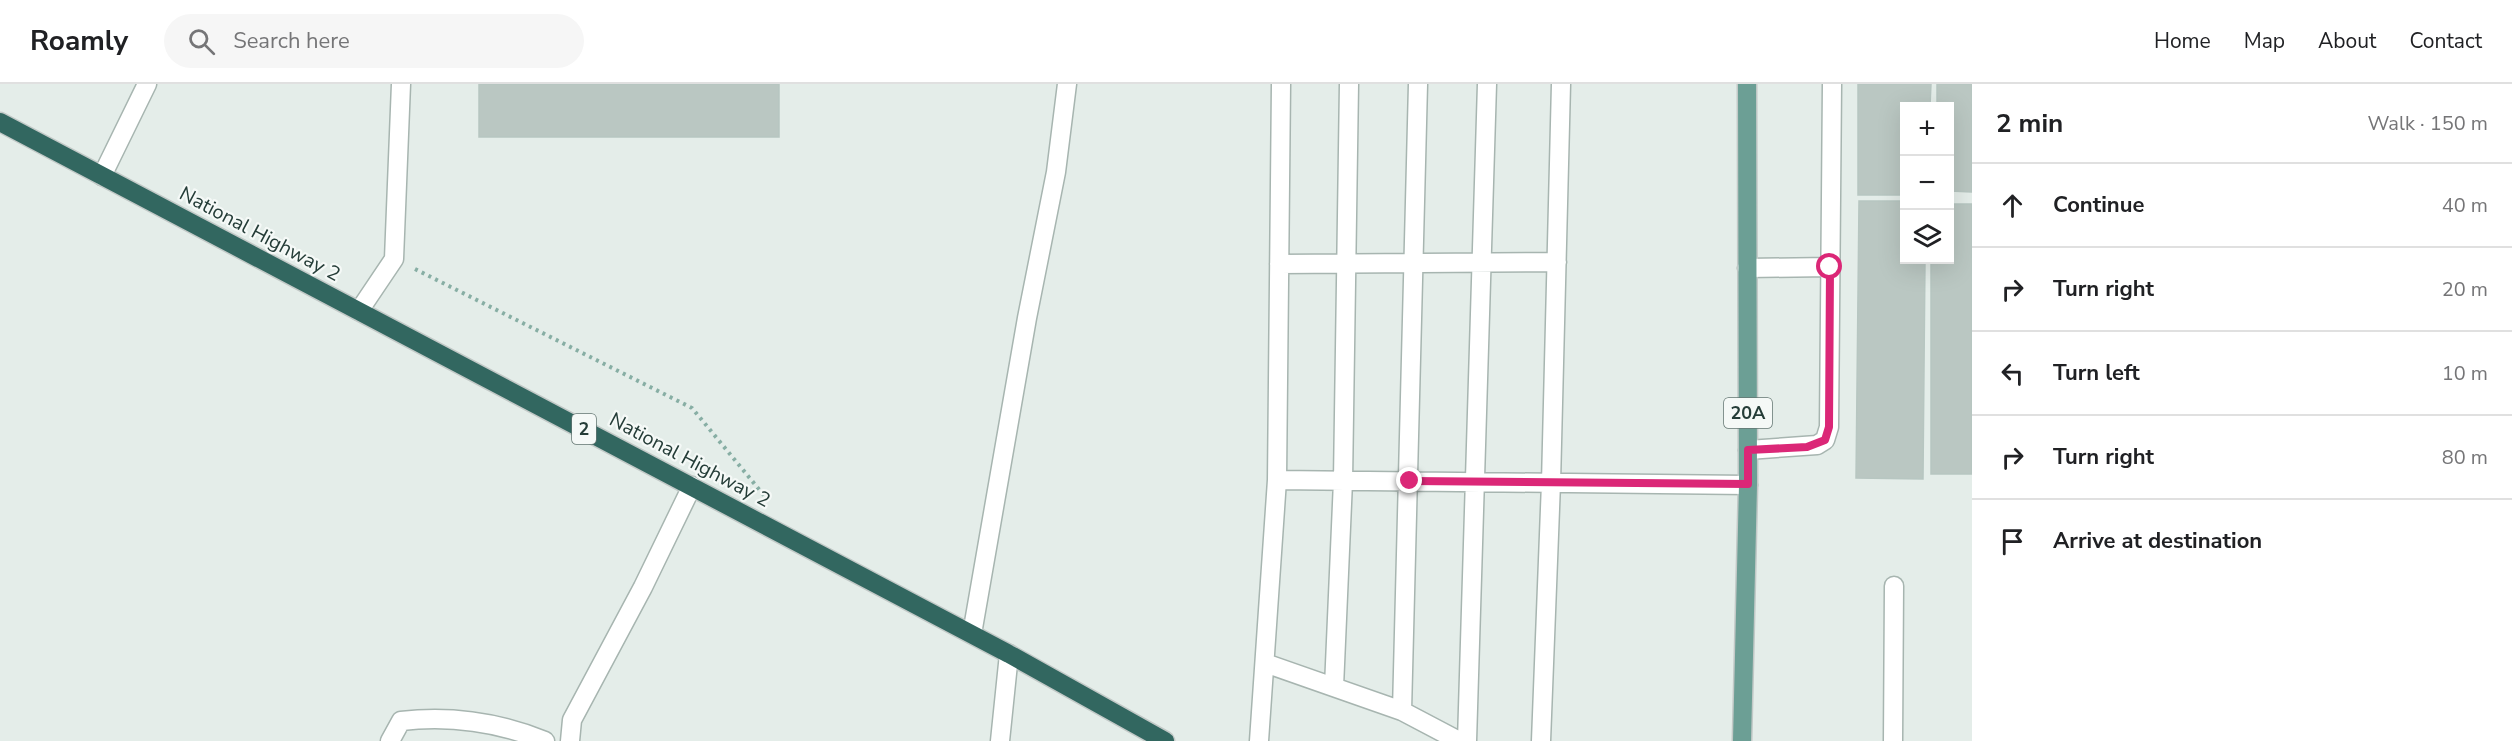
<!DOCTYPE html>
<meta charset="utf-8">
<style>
:root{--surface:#fff;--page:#f6f6f6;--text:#202124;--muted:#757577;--line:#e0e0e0}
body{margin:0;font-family:"Nunito Sans",sans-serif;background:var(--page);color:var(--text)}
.controls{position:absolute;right:18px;top:18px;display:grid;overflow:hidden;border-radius:0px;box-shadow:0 6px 24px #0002}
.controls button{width:54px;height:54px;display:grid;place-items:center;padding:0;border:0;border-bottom:2px solid var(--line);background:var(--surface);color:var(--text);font:30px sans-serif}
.stop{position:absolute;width:18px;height:18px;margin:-14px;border:4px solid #db2777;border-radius:50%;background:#fff}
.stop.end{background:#db2777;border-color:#fff;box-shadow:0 2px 6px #0008}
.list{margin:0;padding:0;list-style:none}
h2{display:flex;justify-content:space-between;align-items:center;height:78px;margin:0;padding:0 24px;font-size:26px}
h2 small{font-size:20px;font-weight:400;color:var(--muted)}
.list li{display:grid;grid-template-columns:39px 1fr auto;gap:18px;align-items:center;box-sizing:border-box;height:84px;padding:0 24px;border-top:2px solid var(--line)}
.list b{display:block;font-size:22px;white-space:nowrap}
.list em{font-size:20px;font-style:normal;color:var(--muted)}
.icon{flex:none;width:33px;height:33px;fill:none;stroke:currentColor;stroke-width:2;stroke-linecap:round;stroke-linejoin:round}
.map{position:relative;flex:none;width:1972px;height:657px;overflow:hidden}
header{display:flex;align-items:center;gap:36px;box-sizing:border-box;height:84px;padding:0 30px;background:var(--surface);border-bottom:2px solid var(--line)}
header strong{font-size:28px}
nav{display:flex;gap:33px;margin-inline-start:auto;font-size:21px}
.search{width:420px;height:54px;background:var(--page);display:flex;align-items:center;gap:15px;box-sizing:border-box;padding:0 21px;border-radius:33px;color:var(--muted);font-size:22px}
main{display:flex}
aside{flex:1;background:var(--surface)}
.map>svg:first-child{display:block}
.building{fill:#bac7c2;stroke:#b7c6c1;stroke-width:1.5}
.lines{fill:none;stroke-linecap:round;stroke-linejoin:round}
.minor-casing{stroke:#a7b5b0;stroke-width:21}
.major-casing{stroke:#c2c9c7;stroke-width:21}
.highway-casing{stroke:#c2c9c7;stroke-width:21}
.path{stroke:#87aea4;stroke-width:4;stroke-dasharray:3 4.5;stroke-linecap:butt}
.minor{stroke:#fff;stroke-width:18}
.major{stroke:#6c9f95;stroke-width:18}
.highway{stroke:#326760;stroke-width:18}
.route{stroke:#db2777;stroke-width:8}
.labels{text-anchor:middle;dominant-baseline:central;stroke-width:4.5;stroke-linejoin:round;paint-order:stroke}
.shield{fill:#f5f9f7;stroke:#637571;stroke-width:1.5}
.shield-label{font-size:18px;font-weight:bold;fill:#253d38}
.street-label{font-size:20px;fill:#253d38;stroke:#f5f9f7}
</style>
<header>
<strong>Roamly</strong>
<div class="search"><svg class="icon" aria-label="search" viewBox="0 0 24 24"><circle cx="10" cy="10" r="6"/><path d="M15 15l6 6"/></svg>Search here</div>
<nav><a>Home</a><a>Map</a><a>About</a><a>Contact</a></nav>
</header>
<main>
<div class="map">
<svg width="1972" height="657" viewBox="0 0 1972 657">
<rect width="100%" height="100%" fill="#e4ede9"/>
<!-- building -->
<path class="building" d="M479 0H779V53H479Z
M1858 0H1931L1930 22H1904V111H1858Z
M1937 0H1972V108L1950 107V22H1937Z
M1859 117H1904V176H1925L1923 395 1856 394Z
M1950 120H1972V390H1931V176H1950Z"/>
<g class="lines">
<defs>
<path id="minor" d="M102 92 147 0
M1279 180 1557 178
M1747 184 1830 183
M359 227 394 175 401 0
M1748 366 1817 361 1825 356 1829 343 1832 0
M1277 396 1748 401
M972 550 1027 234 1056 88 1067 0
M1265 579 1402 627 1459 657
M1334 603 1343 397 1349 0
M1402 627 1418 0
M390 657 401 637C452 631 498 638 545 657
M570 657 572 636 643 503 692 402
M1000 657 1009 570
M1259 657 1277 396 1281 0
M1467 657 1487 0
M1541 657 1551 399 1561 0
M1893 657 1894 502"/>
<path id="major" d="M1742 657 1748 401 1747 0"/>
<path id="highway" d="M0 38 1009 570 1165 657"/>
</defs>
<!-- minor casing -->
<use href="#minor" class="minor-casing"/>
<!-- major casing -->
<use href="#major" class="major-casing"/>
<!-- highway casing -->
<use href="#highway" class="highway-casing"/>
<!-- path -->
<path class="path" d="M415 185 692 324 767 415"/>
<!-- minor -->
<use href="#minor" class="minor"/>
<!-- major -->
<use href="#major" class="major"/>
<!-- highway -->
<use href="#highway" class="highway"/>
</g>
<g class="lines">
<!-- route -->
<path class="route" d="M1410 397 1748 400V366L1807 363 1825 356 1829 343 1830 183"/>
</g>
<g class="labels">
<!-- shield labels -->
<g class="shield">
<rect x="1724" y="314" width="48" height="30" rx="4.5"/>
<rect x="572" y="330" width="24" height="30" rx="4.5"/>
</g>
<g class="shield-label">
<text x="1748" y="329">20A</text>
<text x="584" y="345">2</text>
</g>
<!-- street labels -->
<g class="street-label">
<text transform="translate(260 150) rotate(28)">National Highway 2</text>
<text transform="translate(690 376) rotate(28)">National Highway 2</text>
</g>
</g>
</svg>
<div class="controls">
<button>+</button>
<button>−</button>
<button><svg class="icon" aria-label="layers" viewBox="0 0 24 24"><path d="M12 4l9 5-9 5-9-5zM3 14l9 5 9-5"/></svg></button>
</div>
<div class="stop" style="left:1830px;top:183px"></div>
<div class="stop end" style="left:1410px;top:397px"></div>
</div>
<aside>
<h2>2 min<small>Walk · 150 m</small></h2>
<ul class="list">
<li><svg class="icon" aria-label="ahead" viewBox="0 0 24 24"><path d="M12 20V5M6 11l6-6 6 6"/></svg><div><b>Continue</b></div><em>40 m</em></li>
<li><svg class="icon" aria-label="right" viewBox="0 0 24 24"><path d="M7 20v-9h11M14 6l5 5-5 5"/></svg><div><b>Turn right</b></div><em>20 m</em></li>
<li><svg class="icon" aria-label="left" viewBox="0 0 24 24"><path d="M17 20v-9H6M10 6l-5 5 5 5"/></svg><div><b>Turn left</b></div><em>10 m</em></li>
<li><svg class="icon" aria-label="right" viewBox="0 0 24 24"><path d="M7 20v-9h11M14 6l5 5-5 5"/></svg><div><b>Turn right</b></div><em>80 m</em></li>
<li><svg class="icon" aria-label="arrive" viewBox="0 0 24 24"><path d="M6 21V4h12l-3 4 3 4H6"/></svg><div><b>Arrive at destination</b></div></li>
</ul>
</aside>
</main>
